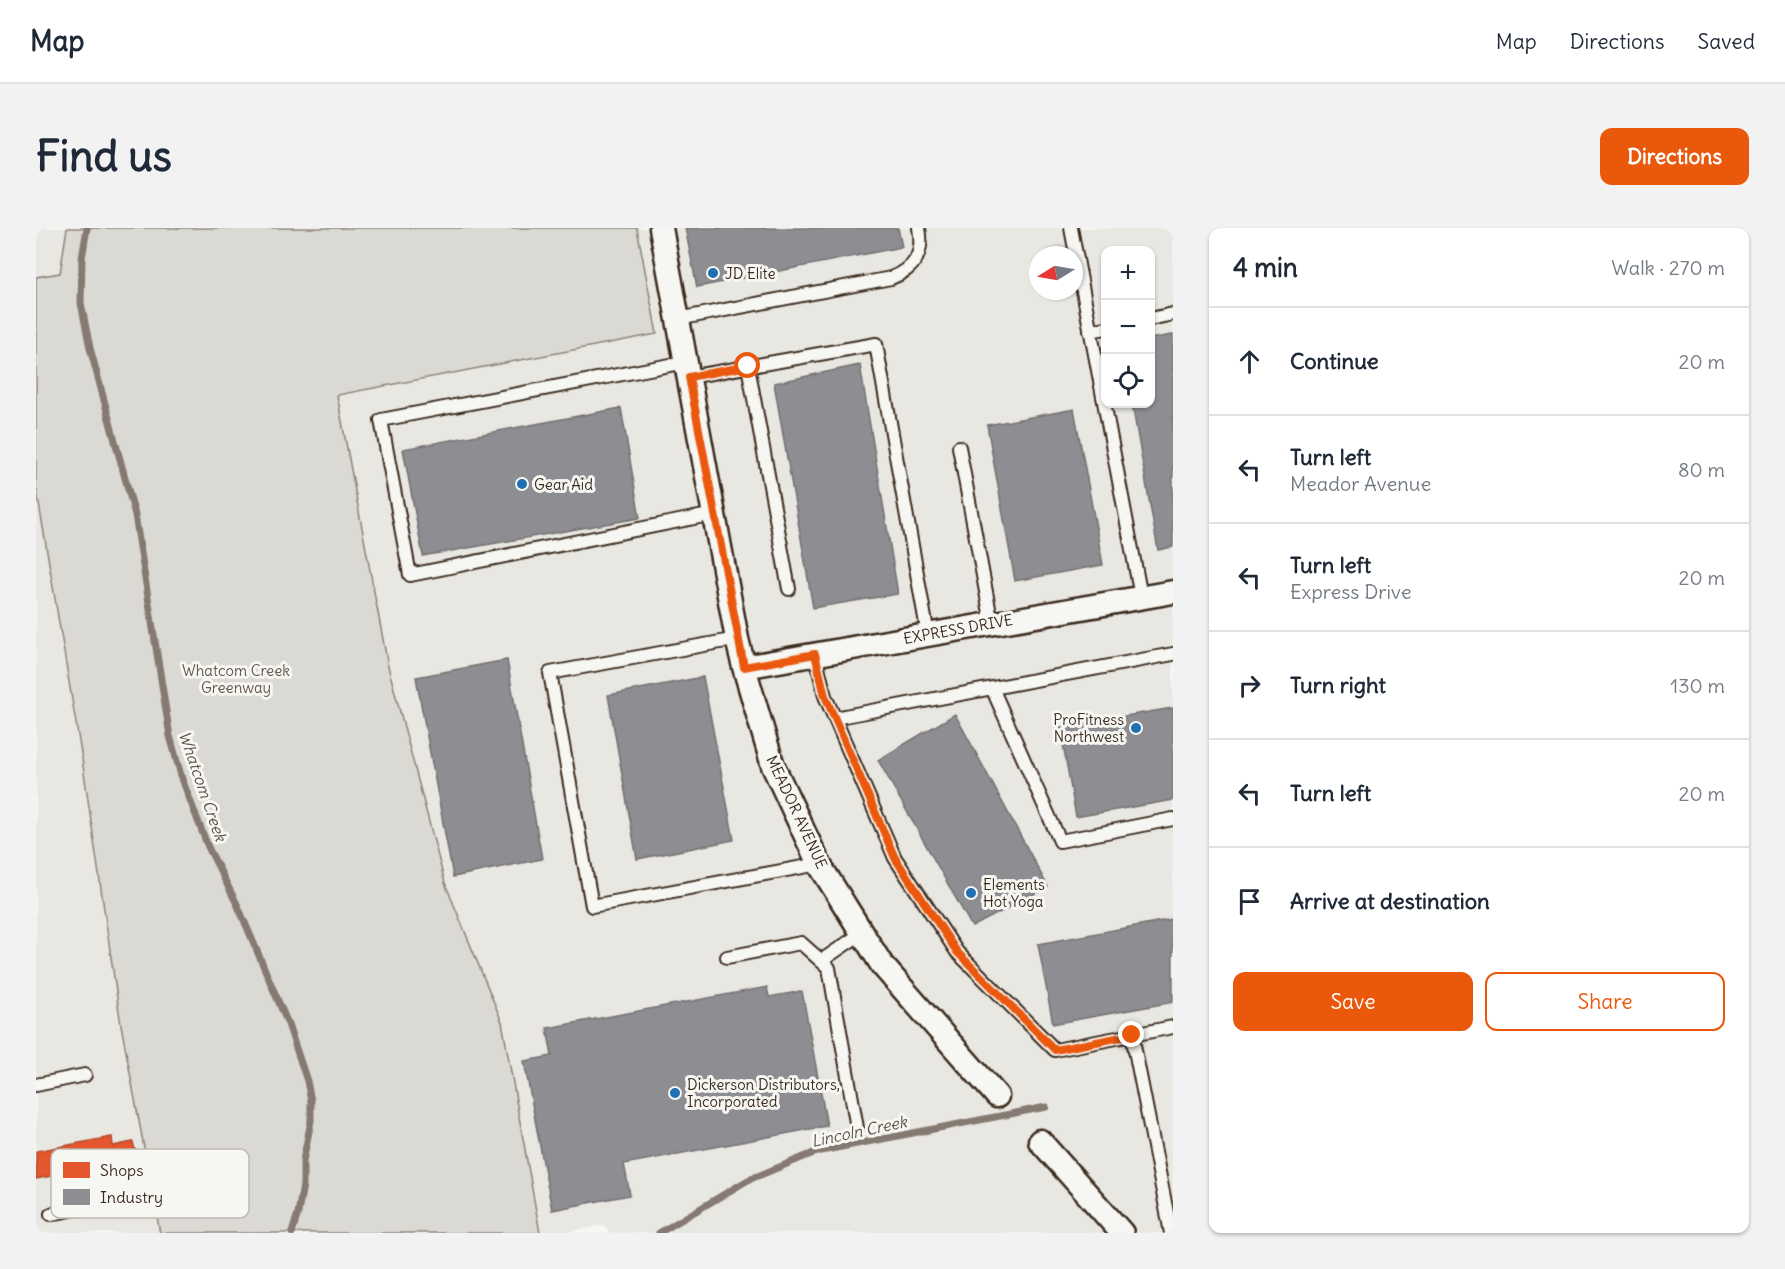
<!DOCTYPE html>
<meta charset="utf-8">
<style>
:root{--surface:#fff;--page:#f2f2f3;--text:#1f2937;--muted:#747a83;--line:#e0e1e3;--accent:#ea580c}
body{margin:0;font-family:Delius,sans-serif;background:var(--page);color:var(--text)}
.controls{position:absolute;right:18px;top:18px;display:grid;overflow:hidden;border-radius:12px;box-shadow:0 2px 4px #0004}
.controls button{width:54px;height:54px;display:grid;place-items:center;padding:0;border:0;border-bottom:2px solid var(--line);background:var(--surface);color:var(--text);font:30px sans-serif}
.compass{position:absolute;left:993px;top:18px;width:54px;height:54px;border-radius:50%;background:var(--surface);box-shadow:0 2px 4px #0004;rotate:259deg}
.stop{position:absolute;width:18px;height:18px;margin:-14px;border:4px solid #ea580c;border-radius:50%;background:#fff}
.stop.end{background:#ea580c;border-color:#fff;box-shadow:0 2px 6px #0008}
.list{margin:0;padding:0;list-style:none}
h2{display:flex;justify-content:space-between;align-items:center;height:78px;margin:0;padding:0 24px;font-size:26px}
h2 small{font-size:20px;font-weight:400;color:var(--muted)}
.list li{display:grid;grid-template-columns:39px 1fr auto;gap:18px;align-items:center;box-sizing:border-box;height:108px;padding:0 24px;border-top:2px solid var(--line)}
.list b{display:block;font-size:22px;white-space:nowrap}
.list p{margin:0;font-size:20px;white-space:nowrap;color:var(--muted)}
.list em{font-size:20px;font-style:normal;color:var(--muted)}
.actions{display:flex;gap:12px;padding:18px 24px}
.actions a{flex:1;padding:14px 0;border:2px solid var(--accent);border-radius:12px;text-align:center;font-size:21px;color:var(--accent)}
.actions .main{background:var(--accent);color:#fff}
.icon{flex:none;width:33px;height:33px;fill:none;stroke:currentColor;stroke-width:2;stroke-linecap:round;stroke-linejoin:round}
.map{position:relative;flex:none;width:1137px;height:1005px;overflow:hidden;border-radius:12px}
header{display:flex;align-items:center;gap:36px;box-sizing:border-box;height:84px;padding:0 30px;background:var(--surface);border-bottom:2px solid var(--line)}
header strong{font-size:28px}
nav{display:flex;gap:33px;margin-inline-start:auto;font-size:21px}
.intro{display:flex;align-items:center;justify-content:space-between;box-sizing:border-box;height:144px;padding:0 36px}
h1{margin:0;font-size:42px}
.button{padding:15px 27px;border-radius:12px;background:var(--accent);color:#fff;font-size:21px;font-weight:700}
main{display:flex;gap:36px;padding:0 36px}
aside{flex:1;background:var(--surface);border-radius:12px;box-shadow:0 2px 4px #0004}
.map>svg:first-child{display:block}
.built{fill:#e8e7e2;fill-rule:evenodd}
.green{fill:#dad9d3;stroke:#8a8278;stroke-width:1.5}
.shops{fill:#e4572e;stroke:#b14a29;stroke-width:1.5}
.industry{fill:#8d8d92;stroke:#746f6f;stroke-width:1.5}
.lines{fill:none;stroke-linecap:round;stroke-linejoin:round}
.stream{stroke:#857a71;stroke-width:7}
.service-casing{stroke:#3b2a1e;stroke-width:16}
.minor-casing{stroke:#3b2a1e;stroke-width:27}
.service{stroke:#f6f6f2;stroke-width:12}
.minor{stroke:#f6f6f2;stroke-width:22}
.route{stroke:#ea580c;stroke-width:8}
.poi-dot{fill:#1f6fb2;stroke:#f6f6f2;stroke-width:2}
.labels{text-anchor:middle;dominant-baseline:central;stroke-width:6;stroke-linejoin:round;paint-order:stroke}
.poi-label{font-size:15px;fill:#3b2a1e;stroke:#f6f6f2;text-anchor:start}
.street-label{font-size:15px;fill:#3b2a1e;stroke:#f6f6f2}
.park-label{font-size:15px;fill:#63564b;stroke:#f6f6f2}
.water-label{font-size:16px;font-style:italic;fill:#605248;stroke:#f6f6f2}
.key{fill:#f6f6f2;stroke:#beb9b2;stroke-width:1.5}
.key-label{font-size:16px;fill:#3b2a1e}
</style>
<header>
<strong>Map</strong>
<nav><a>Map</a><a>Directions</a><a>Saved</a></nav>
</header>
<div class="intro"><h1>Find us</h1><a class="button">Directions</a></div>
<main>
<div class="map">
<svg width="1137" height="1005" viewBox="0 0 1137 1005">
<rect width="100%" height="100%" fill="#f6f6f2"/>
<filter id="ink" filterUnits="userSpaceOnUse"><feTurbulence type="fractalNoise" baseFrequency=".0167" numOctaves="2"/><feDisplacementMap in="SourceGraphic" scale="12" xChannelSelector="R" yChannelSelector="G"/><feConvolveMatrix kernelMatrix="1 2 1 2 8 2 1 2 1" color-interpolation-filters="sRGB"/></filter>
<g filter="url(#ink)">
<!-- built -->
<path class="built" d="M0 0H31L24 45 20 372 46 531 213 1005H0Z
M269 0H1137V1005H574L569 997 524 1005H504L466 794 409 655 352 438ZM1070 22H1114V176H1070ZM1002 27H1038V63H1002Z"/>
<!-- green -->
<path class="green" d="M31 0H601L621 106 301 167 352 438 409 655 466 794 504 1005H124L85 797 46 531 0 258V49L24 45Z"/>
<!-- shops -->
<path class="shops" d="M76 909 77 918 97 914 101 931 0 951V923Z"/>
<!-- industry -->
<path class="industry" d="M649 0H862L866 19 661 59Z
M1137 107V319L1122 322 1096 176H1114V111Z
M824 137 862 366 777 380 738 155Z
M585 180 604 290 387 328 367 221Z
M1038 181 1067 337 979 353 951 197Z
M471 432 506 631 417 649 380 449Z
M667 449 698 612 601 631 572 467Z
M1137 480V572L1040 589 1024 499Z
M919 486 1012 659 936 699 842 532Z
M1137 691V774L1017 796 1002 716Z
M731 759 733 769 766 763 791 898 588 936 594 967 516 982 488 833 516 828 511 800Z"/>
<g class="lines">
<!-- stream -->
<path class="stream" d="M51 0 46 30 45 75 54 120 99 287 134 508 146 551 172 619 202 678 252 796 271 853 275 873V893L267 933V957L262 985 256 1005
M623 1005 712 952 780 924 1010 879"/>
<defs>
<path id="service" d="M1035 0 1105 369
M642 91 855 50C879 41 888 26 883 0
M1114 91 1137 86
M1054 103 1070 100
M650 134 345 192 374 347 678 286
M712 138 753 361
M653 149 840 116 892 407
M923 219 956 396
M701 411 514 445 556 678 783 636
M779 426 789 468 859 630 921 724 1019 822 1137 799
M956 460 1024 613 1137 591
M798 490 1137 426
M691 729 765 715 793 740 821 900
M785 733 826 705
M1096 807 1135 1005
M0 857 49 847
M15 986 79 973"/>
<path id="minor" d="M625 0 701 411 708 439 737 538 783 636 846 737 961 868
M708 439 1137 364
M1004 913 1086 1005"/>
</defs>
<!-- service casing -->
<use href="#service" class="service-casing"/>
<!-- minor casing -->
<use href="#minor" class="minor-casing"/>
<!-- service -->
<use href="#service" class="service"/>
<!-- minor -->
<use href="#minor" class="minor"/>
</g>
</g>
<g class="lines" filter="url(#ink)">
<!-- route -->
<path class="route" d="M712 138 653 149 708 439 779 426 789 468 859 630 921 724 1019 822 1096 807"/>
</g>
<!-- markers -->
<g class="poi-dot">
<circle cx="677" cy="45" r="6"/>
<circle cx="486" cy="256" r="6"/>
<circle cx="1100" cy="500" r="6"/>
<circle cx="935" cy="665" r="6"/>
<circle cx="639" cy="865" r="6"/>
</g>
<g class="labels">
<!-- poi labels -->
<g class="poi-label">
<text x="689" y="45">JD Elite</text>
<text x="498" y="256">Gear Aid</text>
<text x="1088" y="491" text-anchor="end">ProFitness<tspan x="1088" dy="17">Northwest</tspan></text>
<text x="947" y="656">Elements<tspan x="947" dy="17">Hot Yoga</tspan></text>
<text x="651" y="856">Dickerson Distributors,<tspan x="651" dy="17">Incorporated</tspan></text>
</g>
<!-- street labels -->
<g class="street-label">
<text transform="translate(922 401) rotate(-10)">EXPRESS DRIVE</text>
<text transform="translate(761 584) rotate(65)">MEADOR AVENUE</text>
</g>
<!-- park labels -->
<g class="park-label">
<text x="200" y="442">Whatcom Creek<tspan x="200" dy="17">Greenway</tspan></text>
</g>
<!-- water labels -->
<g class="water-label">
<text transform="translate(167 558) rotate(71)">Whatcom Creek</text>
<text transform="translate(823 903) rotate(-12)">Lincoln Creek</text>
</g>
</g>
<!-- legend -->
<rect x="15" y="921" width="198" height="69" rx="9" class="key"/>
<rect x="27" y="934" width="27" height="16" fill="#e4572e"/>
<rect x="27" y="961" width="27" height="16" fill="#8d8d92"/>
<g class="key-label">
<text x="64" y="948">Shops</text>
<text x="64" y="975">Industry</text>
</g>
</svg>
<div class="controls">
<button>+</button>
<button>−</button>
<button><svg class="icon" aria-label="locate" viewBox="0 0 24 24"><circle cx="12" cy="12" r="6"/><path d="M12 2v4M12 18v4M2 12h4M18 12h4"/></svg></button>
</div>
<svg class="compass" viewBox="-18 -18 36 36"><path d="M0-13l5 13h-10z" fill="#e53935"/><path d="M0 13l5-13h-10z" fill="#747a83"/></svg>
<div class="stop" style="left:712px;top:138px"></div>
<div class="stop end" style="left:1096px;top:807px"></div>
</div>
<aside>
<h2>4 min<small>Walk · 270 m</small></h2>
<ul class="list">
<li><svg class="icon" aria-label="ahead" viewBox="0 0 24 24"><path d="M12 20V5M6 11l6-6 6 6"/></svg><div><b>Continue</b></div><em>20 m</em></li>
<li><svg class="icon" aria-label="left" viewBox="0 0 24 24"><path d="M17 20v-9H6M10 6l-5 5 5 5"/></svg><div><b>Turn left</b><p>Meador Avenue</p></div><em>80 m</em></li>
<li><svg class="icon" aria-label="left" viewBox="0 0 24 24"><path d="M17 20v-9H6M10 6l-5 5 5 5"/></svg><div><b>Turn left</b><p>Express Drive</p></div><em>20 m</em></li>
<li><svg class="icon" aria-label="right" viewBox="0 0 24 24"><path d="M7 20v-9h11M14 6l5 5-5 5"/></svg><div><b>Turn right</b></div><em>130 m</em></li>
<li><svg class="icon" aria-label="left" viewBox="0 0 24 24"><path d="M17 20v-9H6M10 6l-5 5 5 5"/></svg><div><b>Turn left</b></div><em>20 m</em></li>
<li><svg class="icon" aria-label="arrive" viewBox="0 0 24 24"><path d="M6 21V4h12l-3 4 3 4H6"/></svg><div><b>Arrive at destination</b></div></li>
</ul>
<div class="actions"><a class="main">Save</a><a>Share</a></div>
</aside>
</main>
